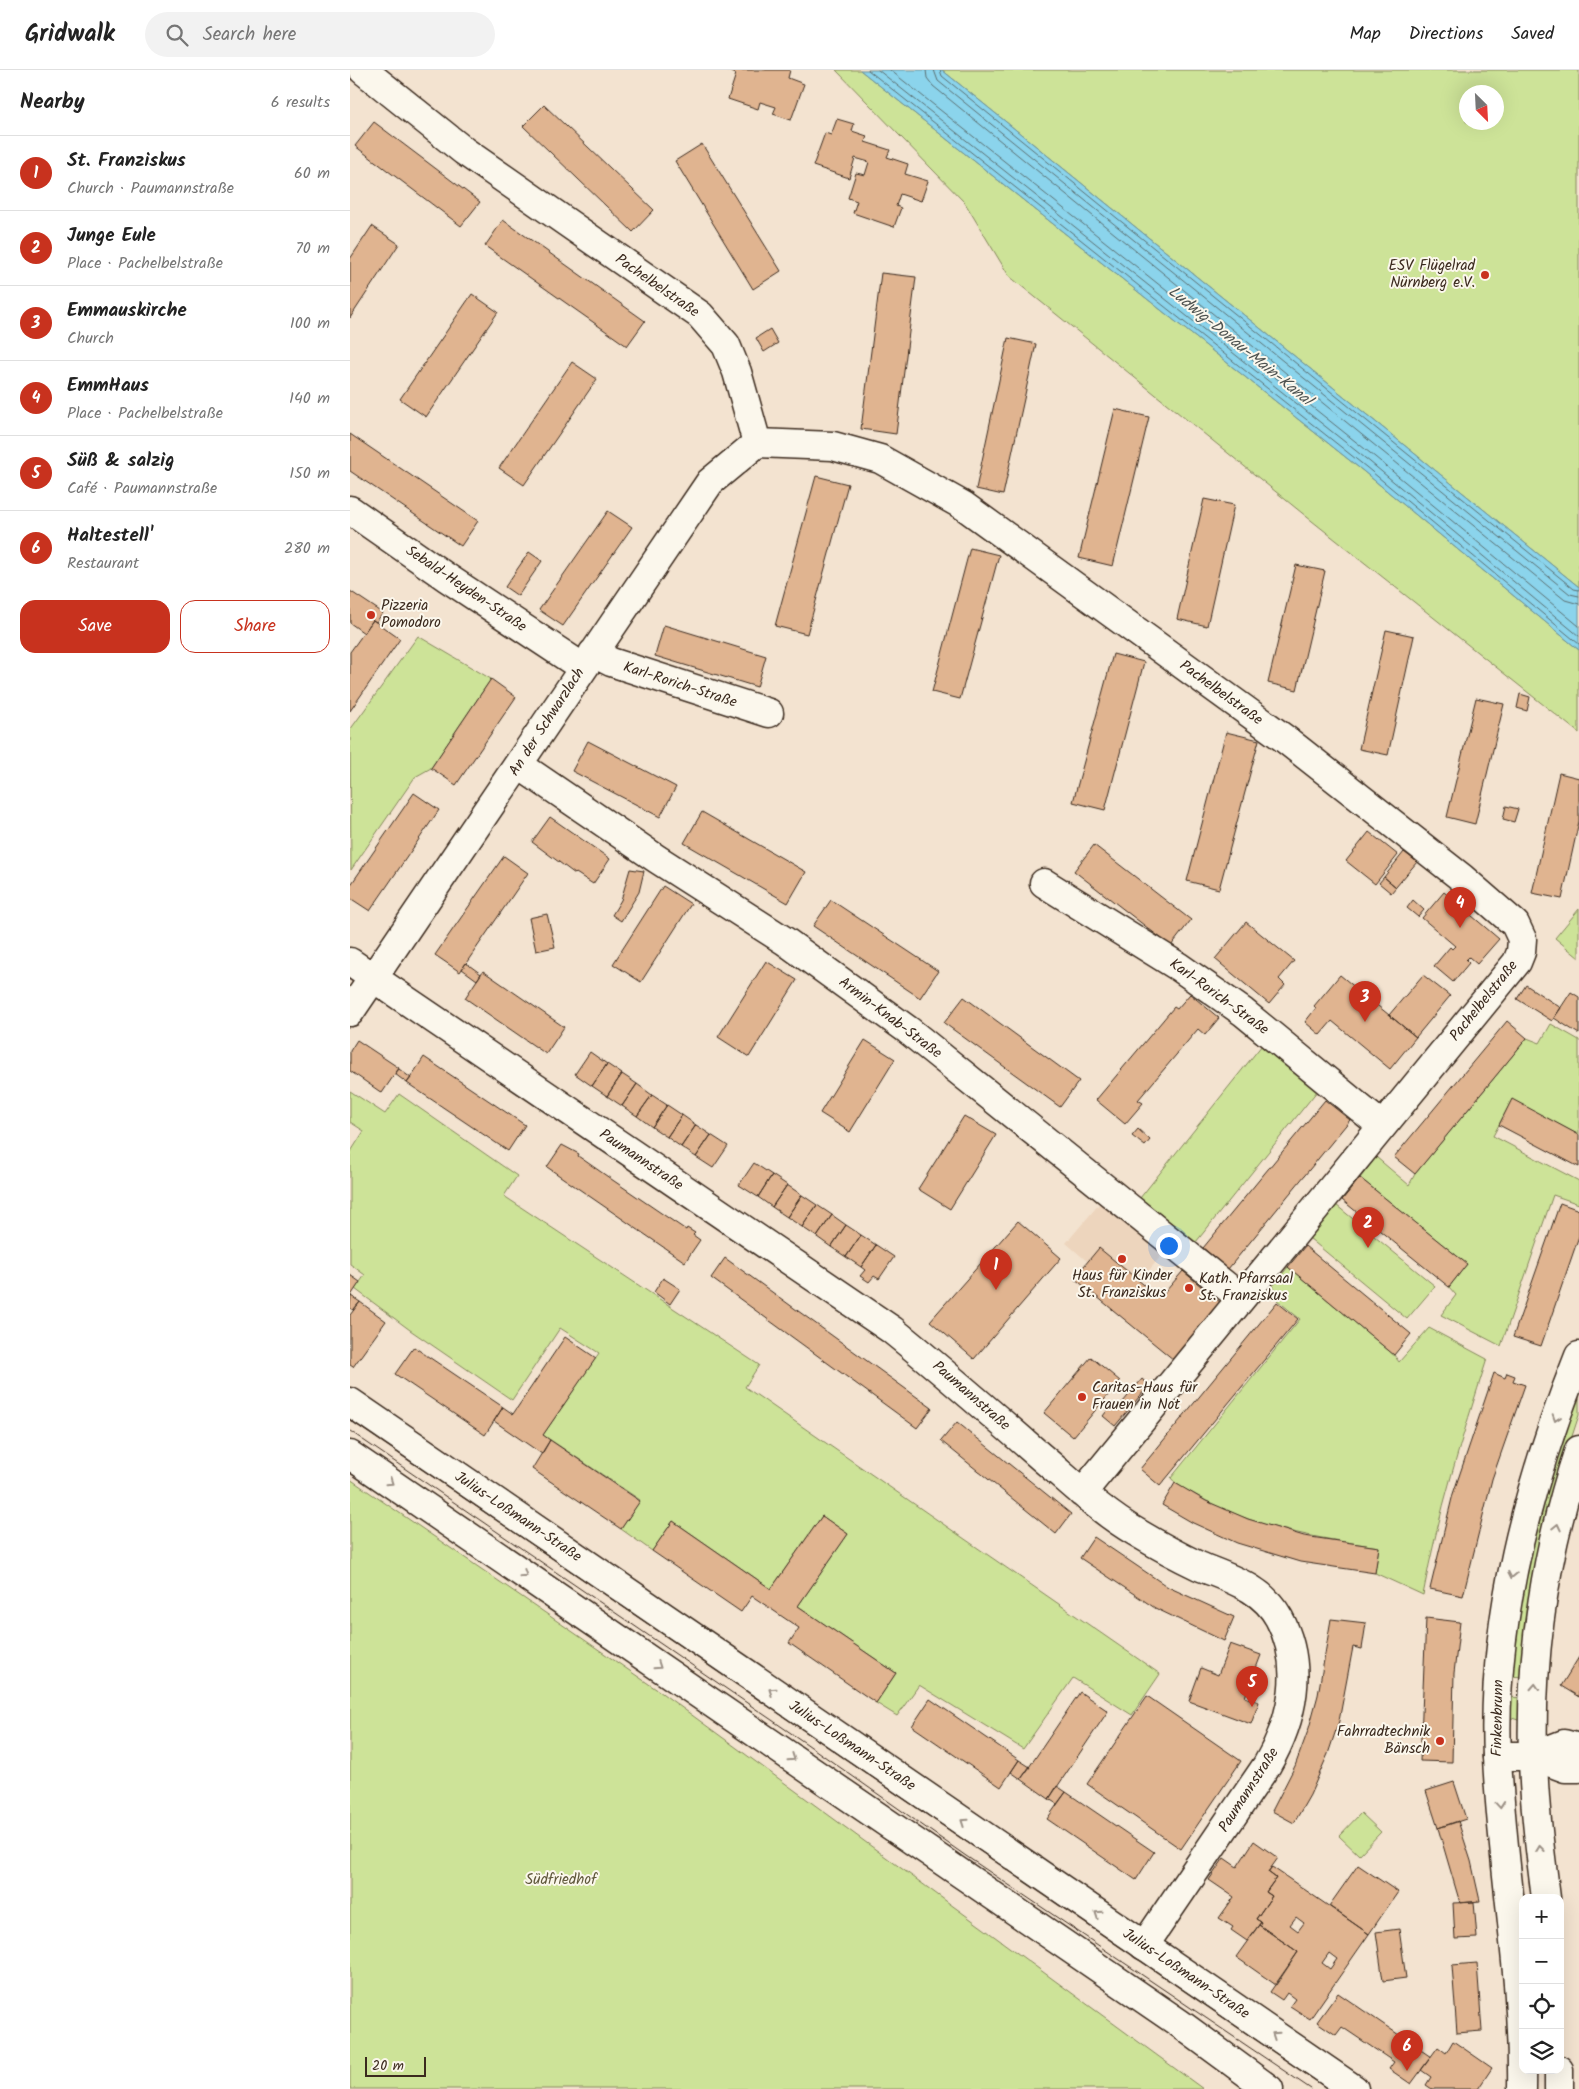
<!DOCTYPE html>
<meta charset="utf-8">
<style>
:root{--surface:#fff;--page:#f2f2f2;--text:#222;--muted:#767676;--line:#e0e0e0;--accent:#c8321e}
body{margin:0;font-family:Kalam,sans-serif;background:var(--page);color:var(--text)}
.controls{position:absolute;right:15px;bottom:15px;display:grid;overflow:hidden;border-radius:10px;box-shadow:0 5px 20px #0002}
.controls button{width:45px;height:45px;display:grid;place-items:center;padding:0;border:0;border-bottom:1px solid var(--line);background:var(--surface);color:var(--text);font:25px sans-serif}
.compass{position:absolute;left:1109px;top:15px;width:45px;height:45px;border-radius:50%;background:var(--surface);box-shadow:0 5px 20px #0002;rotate:156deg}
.scale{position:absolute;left:15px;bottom:12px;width:61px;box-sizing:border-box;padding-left:5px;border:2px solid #3b2a1e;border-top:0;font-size:14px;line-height:18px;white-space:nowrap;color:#3b2a1e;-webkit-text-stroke:4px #fbf7ec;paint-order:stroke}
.you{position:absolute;left:818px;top:1175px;width:18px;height:18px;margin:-12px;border:4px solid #fff;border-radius:50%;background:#1a73e8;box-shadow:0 0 0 8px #1a73e833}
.badge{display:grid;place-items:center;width:32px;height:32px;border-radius:50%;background:var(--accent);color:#fff;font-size:16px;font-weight:700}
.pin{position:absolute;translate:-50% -41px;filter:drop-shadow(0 1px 2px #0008)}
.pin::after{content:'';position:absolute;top:26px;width:18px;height:15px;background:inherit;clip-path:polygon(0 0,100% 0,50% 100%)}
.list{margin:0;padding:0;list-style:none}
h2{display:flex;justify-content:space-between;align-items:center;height:65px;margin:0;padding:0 20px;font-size:21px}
h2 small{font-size:16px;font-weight:400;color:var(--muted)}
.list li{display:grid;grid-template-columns:32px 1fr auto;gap:15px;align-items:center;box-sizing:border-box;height:75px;padding:0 20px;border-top:1px solid var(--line)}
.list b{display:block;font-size:19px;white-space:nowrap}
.list p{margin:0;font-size:16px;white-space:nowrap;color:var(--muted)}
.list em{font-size:16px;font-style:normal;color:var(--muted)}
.actions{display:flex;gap:10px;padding:15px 20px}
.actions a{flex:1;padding:11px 0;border:1px solid var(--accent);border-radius:15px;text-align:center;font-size:18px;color:var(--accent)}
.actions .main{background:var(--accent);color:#fff}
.icon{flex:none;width:28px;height:28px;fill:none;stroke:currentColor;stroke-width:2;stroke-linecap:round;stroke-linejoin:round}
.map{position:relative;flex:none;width:1229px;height:2019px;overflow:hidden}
header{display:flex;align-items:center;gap:30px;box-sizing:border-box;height:70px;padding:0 25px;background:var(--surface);border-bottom:1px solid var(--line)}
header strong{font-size:24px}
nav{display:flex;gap:28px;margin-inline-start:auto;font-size:18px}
.search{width:350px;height:45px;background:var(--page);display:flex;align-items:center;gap:12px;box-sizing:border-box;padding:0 18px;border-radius:28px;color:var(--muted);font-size:19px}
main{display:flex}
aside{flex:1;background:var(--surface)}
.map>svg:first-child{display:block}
.built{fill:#edd5bd}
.green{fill:#cde398;stroke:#84865b;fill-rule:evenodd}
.water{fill:#8bd4ec;stroke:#6b909a}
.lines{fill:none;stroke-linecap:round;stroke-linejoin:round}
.shore{stroke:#5b6e70;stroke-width:1}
.building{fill:#e0b490;stroke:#3b2a1e;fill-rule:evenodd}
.minor-casing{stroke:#3b2a1e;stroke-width:31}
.major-casing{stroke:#3b2a1e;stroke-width:31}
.minor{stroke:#fbf7ec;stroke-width:28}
.major{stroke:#fbf7ec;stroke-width:28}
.tram{stroke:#3b2a1e;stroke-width:1}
.oneway{stroke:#9b9085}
.poi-dot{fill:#c8321e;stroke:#fbf7ec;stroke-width:2}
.labels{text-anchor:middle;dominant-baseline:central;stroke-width:4;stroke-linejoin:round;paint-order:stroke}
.poi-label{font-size:15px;fill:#3b2a1e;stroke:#fbf7ec;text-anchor:start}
.street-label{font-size:15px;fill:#3b2a1e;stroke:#fbf7ec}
.park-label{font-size:15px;fill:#60583c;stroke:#fbf7ec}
.water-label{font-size:16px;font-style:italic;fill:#4f5452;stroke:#fbf7ec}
</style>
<header>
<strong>Gridwalk</strong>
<div class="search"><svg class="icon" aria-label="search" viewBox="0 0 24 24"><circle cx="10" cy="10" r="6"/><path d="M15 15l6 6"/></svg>Search here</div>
<nav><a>Map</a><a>Directions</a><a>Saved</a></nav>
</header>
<main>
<aside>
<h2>Nearby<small>6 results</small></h2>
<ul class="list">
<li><span class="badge">1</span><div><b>St. Franziskus</b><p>Church · Paumannstraße</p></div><em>60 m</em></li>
<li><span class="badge">2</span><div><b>Junge Eule</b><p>Place · Pachelbelstraße</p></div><em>70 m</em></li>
<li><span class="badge">3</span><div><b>Emmauskirche</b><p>Church</p></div><em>100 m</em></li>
<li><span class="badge">4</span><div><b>EmmHaus</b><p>Place · Pachelbelstraße</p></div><em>140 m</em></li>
<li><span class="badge">5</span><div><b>Süß &amp; salzig</b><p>Café · Paumannstraße</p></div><em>150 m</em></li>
<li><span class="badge">6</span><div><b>Haltestell'</b><p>Restaurant</p></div><em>280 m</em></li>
</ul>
<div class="actions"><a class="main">Save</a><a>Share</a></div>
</aside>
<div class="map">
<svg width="1229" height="2019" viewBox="0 0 1229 2019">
<rect width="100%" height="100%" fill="#f3e3d0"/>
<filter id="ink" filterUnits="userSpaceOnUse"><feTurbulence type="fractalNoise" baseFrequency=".02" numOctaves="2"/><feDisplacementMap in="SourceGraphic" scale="10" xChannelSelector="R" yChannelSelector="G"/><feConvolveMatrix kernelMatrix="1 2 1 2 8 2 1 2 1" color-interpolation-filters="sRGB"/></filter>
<g filter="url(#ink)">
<!-- built -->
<path class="built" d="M750 1133 812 1185 765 1240 738 1192 716 1173Z"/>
<!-- green -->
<path class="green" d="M486 0H510L1013 401 1229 580V663L957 447 659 206 615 133Z
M592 0H1229V517ZM1116 22H1146V52H1116Z
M68 566 141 609 81 698 65 707 1 800 0 660Z
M1229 839V888L1205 868Z
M1201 954 1229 970V1065L1162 1030 1143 1066 1229 1111V1134L1203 1125 1151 1276 1091 1245 1106 1225 1099 1217 1117 1194 1010 1108 1026 1087 1059 1115 1065 1104 1177 968 1190 973Z
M916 970 972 1015 846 1172 790 1128Z
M0 1021 35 1044 49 1024 167 1106 154 1126 409 1295 395 1317 810 1604 782 1645 723 1608 673 1679 569 1615 547 1646 526 1633 546 1603 448 1536 498 1464 472 1446 421 1519 323 1451 302 1481 271 1459 290 1430 193 1365 249 1283 210 1258 162 1330 60 1260 5 1219 15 1205 0 1194V1083L14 1061 0 1052Z
M986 1135 1085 1216 1057 1249 959 1168Z
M938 1197 1044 1285 1049 1292 1079 1258 1137 1289C1112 1367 1088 1444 1073 1525L1025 1503 1029 1477C966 1468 902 1458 846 1425 837 1420 827 1416 821 1408L950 1249 927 1230 931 1224 922 1217Z
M1229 1317V1345L1208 1409 1174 1607 1160 1606 1164 1562 1185 1451Z
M0 1409 309 1621 853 2019H0Z
M1159 1627 1174 1628 1172 1648 1168 1650 1159 1647Z
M1011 1743 1031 1762 1009 1785 989 1766Z"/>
<!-- water -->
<path class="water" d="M510 0H592L1229 517V580L1013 401Z"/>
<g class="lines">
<!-- shore -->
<path class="shore" d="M518 0 1016 397 1229 574
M528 0 1020 392 1229 566
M540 0 1025 387 1229 556
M576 0 577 8 583 16 1215 530 1229 534
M584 0 588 11 1220 524 1229 526
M590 0 592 6 1224 519 1229 520"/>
</g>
<!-- building -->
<path class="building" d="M376 0H440L438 8 454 14 441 50 423 44 426 37 410 32 408 39 378 29 386 4Z
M194 35 304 140 283 162 173 56Z
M487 49 504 54 502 61 517 66 515 72 540 80 537 87 558 94 555 104 578 111 571 131 550 124 546 136 551 138 544 157 503 143 507 131 498 128 506 103 515 105 519 92 505 88 499 108 463 96 475 63 481 65Z
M24 52 130 132 111 156 5 76Z
M352 74 431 201 403 219 325 91Z
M153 150 295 251 277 276 135 176Z
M22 156 49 174 0 248V189Z
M531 203 566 207 546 364 511 359Z
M122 224 148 242 76 347 50 329Z
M420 259 428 273 414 282 406 268Z
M658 268 686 274 653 425 626 419Z
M222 292 247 309 174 415 149 398Z
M765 339 799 347 763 496 729 488Z
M0 364 128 451 111 476 0 401Z
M466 406 498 414 457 564 425 556Z
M854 429 884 435 857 556 827 549Z
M258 441 282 457 213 556 189 540Z
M620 478 649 485 610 629 582 622Z
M179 482 192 491 168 526 155 517Z
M946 495 975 501 947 620 918 613Z
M0 521 33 543 26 552 23 550 14 563 0 553Z
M23 550 50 569 0 641V582Z
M314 555 416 586 407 617 305 586Z
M1036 560 1064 566 1038 685 1009 679Z
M763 584 794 592 755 740 723 732Z
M141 609 166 627 106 715 81 698Z
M1170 624 1180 627 1177 641 1167 638Z
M1126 628 1154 634 1125 754 1097 747Z
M876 662 909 670 869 819 837 811Z
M238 671 326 717 310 747 222 701Z
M1209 703 1229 708V751L1212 829 1182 823Z
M64 723 89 740 20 841 0 828V816Z
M1156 736 1168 739 1164 752 1153 749Z
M352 742 456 802 438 833 334 773Z
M200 747 260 789 243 814 226 803 225 804 182 772Z
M1019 762 1048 785 1025 814 996 791Z
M744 775 841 850 821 876 724 801Z
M1054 782 1067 792 1046 817 1034 807Z
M154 786 178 803 110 902 85 885Z
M280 799 294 801 289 822 271 851 262 845 271 830Z
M1034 807 1046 817 1041 823 1029 813Z
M313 816 341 834 291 912 263 894Z
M1094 822 1149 869 1127 894 1119 887 1116 890 1119 893 1103 912 1084 896 1100 877 1102 879 1105 876 1072 848Z
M481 830 588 901 570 928 463 856Z
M1063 830 1074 840 1068 847 1057 838Z
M197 844 205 877 186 881 179 848Z
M896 852 944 891 929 909 935 915 919 934 865 889Z
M416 891 447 910 399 987 368 967Z
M116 893 131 904 127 910 112 899Z
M133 901 214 957 196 984 115 928Z
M990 905 1066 967 1040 999 982 951 970 965 955 952 966 938 964 936Z
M1073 905 1100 926 1066 967 1039 945Z
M1176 915 1211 938 1202 951 1167 929Z
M1221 922 1229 927V964L1204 948Z
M840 924 869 948 855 965 848 959 788 1030 793 1033 775 1054 746 1030 824 937 827 939Z
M614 927 729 1011 710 1037 594 953Z
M1157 951 1177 968 1065 1104 1044 1087Z
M7 970 49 998 32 1023 0 1001V981Z
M515 970 545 989 500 1062 470 1043Z
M240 982 257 994 242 1016 225 1004Z
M74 987 175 1055 158 1081 57 1013Z
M257 994 272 1004 257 1026 242 1016Z
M49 999 61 1008 57 1013 45 1004Z
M272 1004 287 1014 272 1036 257 1026Z
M287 1014 302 1025 287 1046 272 1036Z
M302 1025 317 1035 302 1057 287 1046Z
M1162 1029 1229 1065V1097L1149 1055Z
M975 1030 1000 1050 878 1199 853 1178Z
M317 1035 332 1045 317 1067 302 1057Z
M332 1045 346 1055 331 1077 317 1067Z
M614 1046 646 1065 600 1139 568 1119Z
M346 1055 361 1065 346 1087 331 1077Z
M788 1059 800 1070 795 1076 782 1066Z
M361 1065 378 1076 363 1098 346 1087Z
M212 1075 229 1084 228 1086 264 1111 336 1160 337 1158 345 1163 343 1165 350 1170 335 1192 197 1097Z
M404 1093 422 1105 408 1127 389 1115Z
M422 1105 437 1115 422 1137 408 1127Z
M1010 1108 1117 1194 1099 1217 992 1130Z
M437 1115 452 1125 437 1147 422 1137Z
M452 1125 467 1135 452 1157 437 1147Z
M1210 1133 1229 1140V1166L1191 1276 1163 1267Z
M467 1135 482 1145 467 1167 452 1157Z
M482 1145 496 1155 481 1177 467 1167Z
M668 1151 711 1188 624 1289 580 1251Z
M496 1155 511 1165 496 1187 481 1177Z
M511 1165 526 1175 511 1197 496 1187Z
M526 1175 544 1187 529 1209 524 1206 519 1212 510 1206 515 1200 511 1197Z
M955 1176 1061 1264 1044 1285 938 1197Z
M749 1178 810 1228 833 1201 871 1233 824 1290 724 1208Z
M375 1188 582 1338 567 1358 361 1208Z
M0 1205 10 1212 0 1227Z
M313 1208 330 1219 320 1234 304 1222Z
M1 1226 10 1232 3 1240 0 1238Z
M10 1232 36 1251 3 1297 0 1295V1245Z
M927 1232 948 1249 810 1416 790 1399Z
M215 1267 246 1288 193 1365 200 1370 192 1384 144 1351 153 1337 163 1344Z
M64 1277 153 1337 135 1365 45 1304Z
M741 1287 770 1311 723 1367 694 1343Z
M1144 1303 1155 1308 1157 1303 1165 1306 1163 1311 1175 1315 1142 1409 1113 1526 1080 1519 1103 1424Z
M792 1309 799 1315 765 1356 753 1346 763 1333 768 1338Z
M607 1352 721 1444 706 1464 591 1371Z
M200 1370 290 1431 271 1459 182 1399Z
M825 1413 856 1431 898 1449 954 1466 1029 1477 1025 1503 950 1492 887 1473 843 1453 812 1435Z
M472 1446 498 1464 448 1536 546 1603 526 1633 439 1573 449 1558 402 1526 391 1542 302 1481 323 1451 421 1519Z
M744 1467 818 1517 884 1547 874 1571 805 1538 730 1488Z
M1076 1548 1110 1552 1104 1603 1102 1692 1070 1691Z
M981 1549 1016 1553 1012 1579 1003 1577 989 1651 978 1684 960 1725 944 1753 922 1741 945 1696 959 1658 968 1625Z
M880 1574 911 1585 895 1627 909 1632 901 1654 839 1631 851 1598 868 1605Z
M1229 1587V1627L1211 1616Z
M730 1622 758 1641 699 1729 671 1709Z
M797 1626 891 1691 831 1779 737 1714Z
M580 1629 669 1690 651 1717 562 1656Z
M669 1690 680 1697 671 1709 661 1702Z
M1104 1712 1116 1749 1088 1758 1076 1721Z
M707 1716 716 1722 707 1734 699 1729Z
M716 1722 804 1782 786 1810 697 1749Z
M1108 1751 1121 1791 1130 1831 1110 1833 1088 1758Z
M904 1771 928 1788 918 1802 926 1808 916 1822 922 1826 906 1849 911 1852 897 1871 881 1860 883 1857 869 1848 884 1827 859 1810 874 1788 887 1797Z
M1008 1795 1048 1822 1019 1864 979 1836Z
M922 1797 1019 1864 960 1949 940 1936 945 1929 937 1923 932 1930 920 1922 948 1882 909 1855 911 1852 906 1849 922 1826 916 1822 926 1808 918 1802ZM946 1847 954 1853 948 1861 940 1855ZM979 1883 987 1889 980 1899 972 1893Z
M1124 1832 1127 1868 1105 1869 1103 1833Z
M909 1855 948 1882 926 1915 886 1887Z
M1049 1859 1056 1908 1033 1911 1026 1862Z
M1127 1893 1132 1961 1107 1963 1102 1895Z
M988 1923 1081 1987 1061 2014 1039 1999 1044 1992 992 1957 986 1965 967 1952Z
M1103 1971 1142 1998 1128 2019H1082L1076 2015 1081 2007 1071 2000 1088 1977 1096 1983Z"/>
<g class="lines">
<defs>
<path id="minor" d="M13 0 114 81 350 245 376 275 387 302 407 373
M407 373 483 376 530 389 614 436 935 669 1112 808 1165 854 1172 869 1171 882 1167 892 732 1423
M0 440 96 507 232 597
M243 583 261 592 419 643
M169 695 307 789 435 871 558 960 891 1228
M694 813 829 897 893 942 1032 1056
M0 892 542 1260C593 1301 642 1344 691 1387 722 1413 751 1442 786 1462 806 1474 828 1486 849 1496 880 1509 912 1517 929 1548 955 1596 943 1650 917 1695L794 1876
M0 942 360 412 407 373
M1147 1686H1183L1215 1698H1229
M1183 1686 1214 1674 1229 1678"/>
<path id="major" d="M0 1332 1004 2019
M0 1385 829 1953 919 2019
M1196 1828C1190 1781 1184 1734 1183 1687 1180 1584 1196 1478 1229 1380
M1209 2000V2019
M1172 2019C1174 1908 1152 1798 1147 1687 1141 1550 1178 1413 1229 1286"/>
</defs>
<!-- minor casing -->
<use href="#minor" class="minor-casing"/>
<!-- major casing -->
<use href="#major" class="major-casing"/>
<!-- minor -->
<use href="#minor" class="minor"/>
<!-- major -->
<use href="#major" class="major"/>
<!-- tram -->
<path class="tram" d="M0 1350 978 2019
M0 1361 454 1672 616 1786 961 2019"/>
</g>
<!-- one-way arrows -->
<defs><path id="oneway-chevron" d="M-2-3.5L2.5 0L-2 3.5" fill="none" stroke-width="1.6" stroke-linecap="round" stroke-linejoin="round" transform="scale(1.25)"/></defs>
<g class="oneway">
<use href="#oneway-chevron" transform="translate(1206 1348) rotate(109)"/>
<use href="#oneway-chevron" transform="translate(40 1412) rotate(34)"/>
<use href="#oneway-chevron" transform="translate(1207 1457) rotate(-77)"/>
<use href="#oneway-chevron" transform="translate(174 1504) rotate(34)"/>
<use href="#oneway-chevron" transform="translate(1162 1505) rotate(101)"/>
<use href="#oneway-chevron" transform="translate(308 1596) rotate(34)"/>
<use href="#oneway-chevron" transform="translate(1185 1617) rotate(-87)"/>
<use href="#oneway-chevron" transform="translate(422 1621) rotate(-146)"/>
<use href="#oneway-chevron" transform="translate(442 1688) rotate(34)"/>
<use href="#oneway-chevron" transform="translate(1150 1735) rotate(85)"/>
<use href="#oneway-chevron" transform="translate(614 1752) rotate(-146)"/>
<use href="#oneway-chevron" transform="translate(1190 1779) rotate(-96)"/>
<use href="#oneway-chevron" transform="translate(748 1844) rotate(-146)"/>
<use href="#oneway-chevron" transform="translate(925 1965) rotate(-146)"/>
</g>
</g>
<!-- markers -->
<g class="poi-dot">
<circle cx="1135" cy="205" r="5"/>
<circle cx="21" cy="545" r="5"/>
<circle cx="772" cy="1189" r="5"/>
<circle cx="839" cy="1218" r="5"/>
<circle cx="732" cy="1327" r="5"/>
<circle cx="1090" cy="1671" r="5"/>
</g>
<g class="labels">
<!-- poi labels -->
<g class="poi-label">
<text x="1125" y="196" text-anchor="end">ESV Flügelrad<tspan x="1125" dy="17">Nürnberg e.V.</tspan></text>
<text x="31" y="536">Pizzeria<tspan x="31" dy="17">Pomodoro</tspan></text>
<text x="772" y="1206" text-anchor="middle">Haus für Kinder<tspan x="772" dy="17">St. Franziskus</tspan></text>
<text x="849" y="1209">Kath. Pfarrsaal<tspan x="849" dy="17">St. Franziskus</tspan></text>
<text x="742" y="1318">Caritas-Haus für<tspan x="742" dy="17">Frauen in Not</tspan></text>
<text x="1080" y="1662" text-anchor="end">Fahrradtechnik<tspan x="1080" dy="17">Bänsch</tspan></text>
</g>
<!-- street labels -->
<g class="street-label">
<text transform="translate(307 216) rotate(35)">Pachelbelstraße</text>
<text transform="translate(116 519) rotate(34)">Sebald-Heyden-Straße</text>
<text transform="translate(330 615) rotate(18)">Karl-Rorich-Straße</text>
<text transform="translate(871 623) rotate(36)">Pachelbelstraße</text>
<text transform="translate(197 652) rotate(-57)">An der Schwarzlach</text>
<text transform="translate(869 927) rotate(36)">Karl-Rorich-Straße</text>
<text transform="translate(1134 931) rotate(-51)">Pachelbelstraße</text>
<text transform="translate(540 948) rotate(37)">Armin-Knab-Straße</text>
<text transform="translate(291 1090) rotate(34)">Paumannstraße</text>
<text transform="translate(621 1326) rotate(41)">Paumannstraße</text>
<text transform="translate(168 1447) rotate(34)">Julius-Loßmann-Straße</text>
<text transform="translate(1148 1648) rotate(-89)">Finkenbrunn</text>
<text transform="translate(502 1676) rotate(34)">Julius-Loßmann-Straße</text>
<text transform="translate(899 1720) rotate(-57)">Paumannstraße</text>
<text transform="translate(836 1904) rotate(34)">Julius-Loßmann-Straße</text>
</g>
<!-- park labels -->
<g class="park-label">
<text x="211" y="1810">Südfriedhof</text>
</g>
<!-- water labels -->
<g class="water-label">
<text transform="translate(890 276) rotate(39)">Ludwig-Donau-Main-Kanal</text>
</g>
</g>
</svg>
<div class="controls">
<button>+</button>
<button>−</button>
<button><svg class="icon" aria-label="locate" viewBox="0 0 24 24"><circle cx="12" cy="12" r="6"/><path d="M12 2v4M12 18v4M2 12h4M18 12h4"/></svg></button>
<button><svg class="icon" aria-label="layers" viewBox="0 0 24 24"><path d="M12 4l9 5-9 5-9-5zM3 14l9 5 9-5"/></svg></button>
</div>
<svg class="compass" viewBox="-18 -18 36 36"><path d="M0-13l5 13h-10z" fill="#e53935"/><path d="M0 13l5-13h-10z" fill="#767676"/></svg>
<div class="scale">20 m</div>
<div class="you"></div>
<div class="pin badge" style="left:646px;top:1220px">1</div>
<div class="pin badge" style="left:1018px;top:1178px">2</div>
<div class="pin badge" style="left:1015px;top:952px">3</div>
<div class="pin badge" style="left:1110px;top:858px">4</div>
<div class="pin badge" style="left:902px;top:1637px">5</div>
<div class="pin badge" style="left:1057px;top:2001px">6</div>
</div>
</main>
